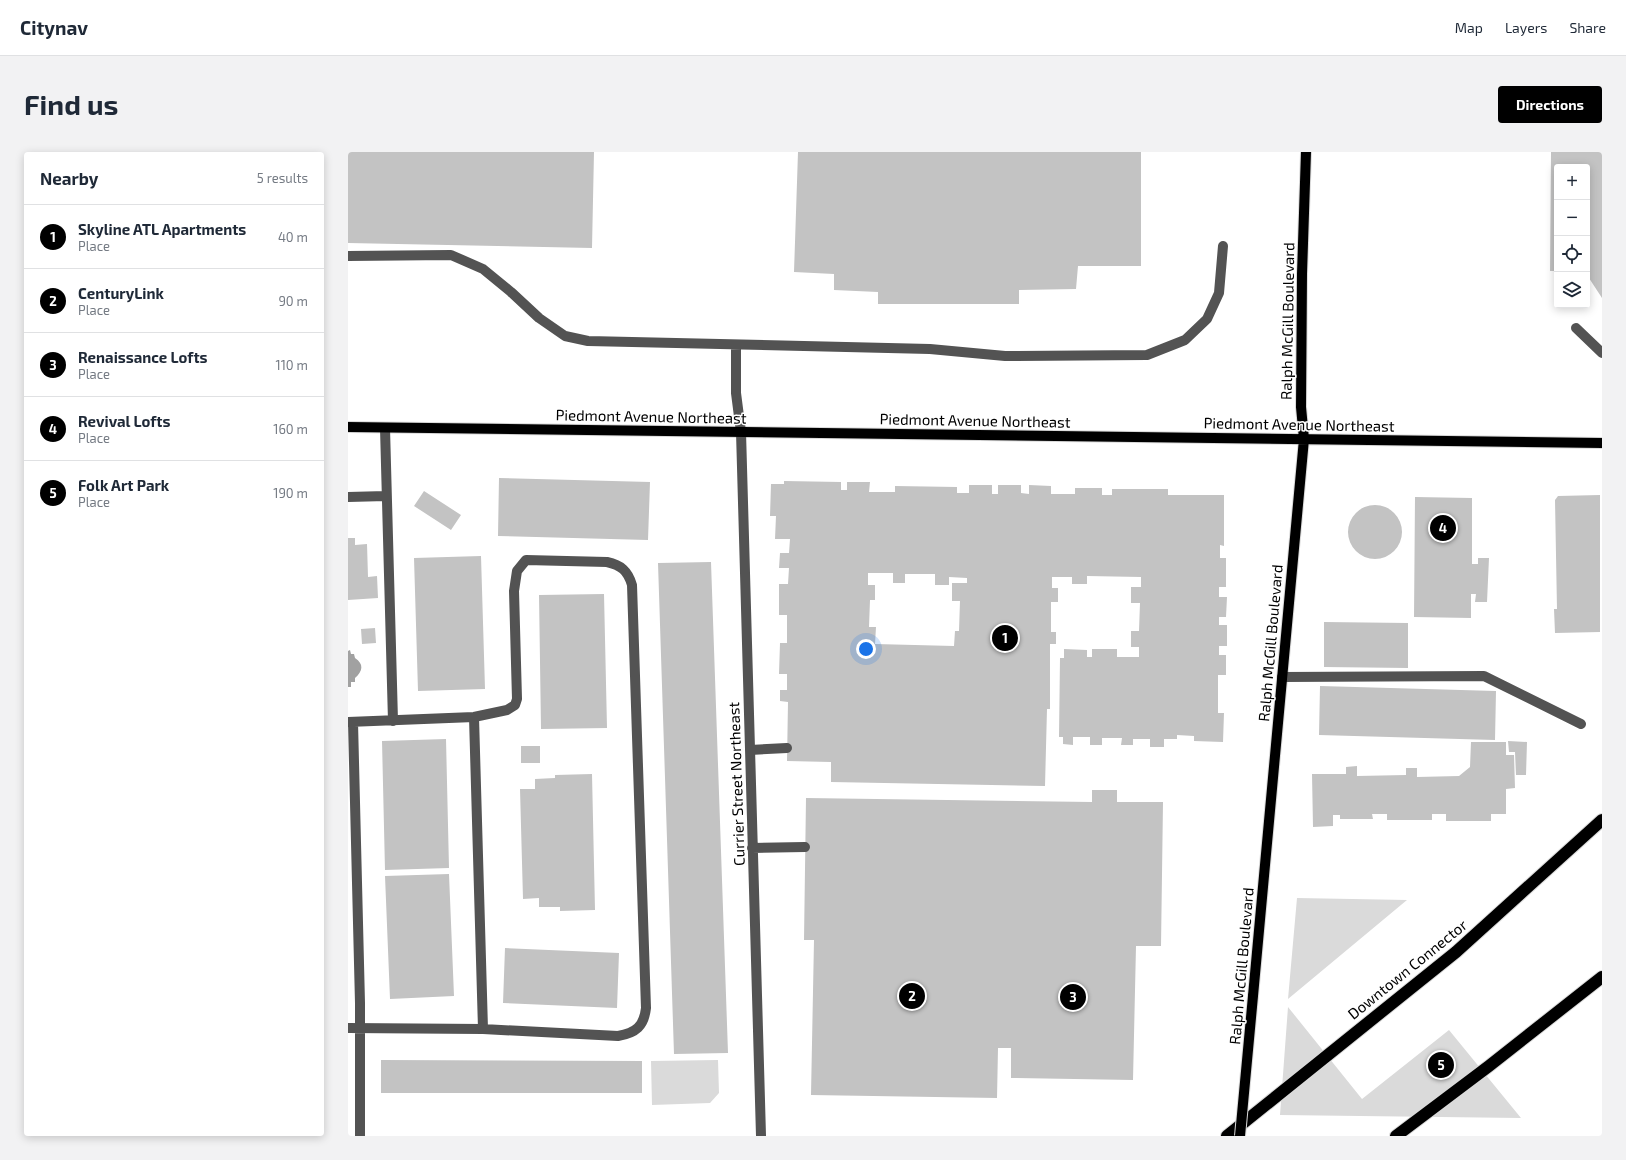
<!DOCTYPE html>
<meta charset="utf-8">
<style>
:root{--surface:#fff;--page:#f2f2f3;--text:#1f2937;--muted:#747a83;--line:#e0e1e3;--accent:#000}
body{margin:0;font-family:"Exo 2",sans-serif;background:var(--page);color:var(--text)}
.controls{position:absolute;right:12px;top:12px;display:grid;overflow:hidden;border-radius:4px;box-shadow:0 2px 10px #0003}
.controls button{width:36px;height:36px;display:grid;place-items:center;padding:0;border:0;border-bottom:1px solid var(--line);background:var(--surface);color:var(--text);font:20px sans-serif}
.you{position:absolute;left:518px;top:497px;width:14px;height:14px;margin:-10px;border:3px solid #fff;border-radius:50%;background:#1a73e8;box-shadow:0 0 0 6px #1a73e833}
.badge{display:grid;place-items:center;width:26px;height:26px;border-radius:50%;background:var(--accent);color:#fff;font-size:13px;font-weight:700}
.pin{position:absolute;translate:-50% -50%;border:2px solid #fff;box-shadow:0 1px 4px #0006}
.list{margin:0;padding:0;list-style:none}
h2{display:flex;justify-content:space-between;align-items:center;height:52px;margin:0;padding:0 16px;font-size:17px}
h2 small{font-size:13px;font-weight:400;color:var(--muted)}
.list li{display:grid;grid-template-columns:26px 1fr auto;gap:12px;align-items:center;box-sizing:border-box;height:64px;padding:0 16px;border-top:1px solid var(--line)}
.list b{display:block;font-size:15px;white-space:nowrap}
.list p{margin:0;font-size:13px;white-space:nowrap;color:var(--muted)}
.list em{font-size:13px;font-style:normal;color:var(--muted)}
.icon{flex:none;width:22px;height:22px;fill:none;stroke:currentColor;stroke-width:2;stroke-linecap:round;stroke-linejoin:round}
.map{position:relative;flex:none;width:1254px;height:984px;overflow:hidden;border-radius:4px}
header{display:flex;align-items:center;gap:24px;box-sizing:border-box;height:56px;padding:0 20px;background:var(--surface);border-bottom:1px solid var(--line)}
header strong{font-size:19px}
nav{display:flex;gap:22px;margin-inline-start:auto;font-size:14px}
.intro{display:flex;align-items:center;justify-content:space-between;box-sizing:border-box;height:96px;padding:0 24px}
h1{margin:0;font-size:28px}
.button{padding:10px 18px;border-radius:4px;background:var(--accent);color:#fff;font-size:14px;font-weight:700}
main{display:flex;gap:24px;padding:0 24px}
aside{flex:1;background:var(--surface);border-radius:4px;box-shadow:0 2px 10px #0003}
.map>svg:first-child{display:block}
.green{fill:#dadada}
.water{fill:#a1a1a1}
.building{fill:#c3c3c3;fill-rule:evenodd}
.lines{fill:none;stroke-linecap:round;stroke-linejoin:round}
.major-casing{stroke:#dbdbdb;stroke-width:12}
.highway-casing{stroke:#dbdbdb;stroke-width:14}
.minor{stroke:#535353;stroke-width:10}
.major{stroke:#000;stroke-width:10}
.highway{stroke:#000;stroke-width:12}
.major-bridge-casing{stroke:#dbdbdb;stroke-width:12;stroke-linecap:butt}
.major-bridge{stroke:#000;stroke-width:10}
.labels{text-anchor:middle;dominant-baseline:central;stroke-width:3;stroke-linejoin:round;paint-order:stroke}
.street-label{font-size:15px;fill:#000;stroke:#fff}
</style>
<header>
<strong>Citynav</strong>
<nav><a>Map</a><a>Layers</a><a>Share</a></nav>
</header>
<div class="intro"><h1>Find us</h1><a class="button">Directions</a></div>
<main>
<aside>
<h2>Nearby<small>5 results</small></h2>
<ul class="list">
<li><span class="badge">1</span><div><b>Skyline ATL Apartments</b><p>Place</p></div><em>40 m</em></li>
<li><span class="badge">2</span><div><b>CenturyLink</b><p>Place</p></div><em>90 m</em></li>
<li><span class="badge">3</span><div><b>Renaissance Lofts</b><p>Place</p></div><em>110 m</em></li>
<li><span class="badge">4</span><div><b>Revival Lofts</b><p>Place</p></div><em>160 m</em></li>
<li><span class="badge">5</span><div><b>Folk Art Park</b><p>Place</p></div><em>190 m</em></li>
</ul>
</aside>
<div class="map">
<svg width="1254" height="984" viewBox="0 0 1254 984">
<rect width="100%" height="100%" fill="#fff"/>
<!-- green -->
<path class="green" d="M949 746 1059 748 940 847Z
M940 855 1014 947 1101 878 1173 966 932 963Z
M370 908 371 941 362 951 304 953 303 909Z"/>
<!-- water -->
<path class="water" d="M2 498 3 502H6L7 506C16 512 15 519 7 526V530H3V535H0V499Z"/>
<!-- building -->
<path class="building" d="M0 0H246L244 96 0 91Z
M450 0H793V114H730L728 137 671 138V152H530V140L486 138V122L446 120Z
M1203 0H1254V146L1239 123V15H1209V119H1202Z
M151 326 302 330 300 388 150 384Z
M436 329 493 330V338H499V330H522L521 340H547V334L609 335V341H621V333H644V342H650V333H673V341L681 342V333L703 334V342H727V336H754V343H764V337H820V343H876V394L872 393V406H878V435H871V445H879L878 465H871V473H879V494H871V503H878V523H870V561H876L875 590 846 589V584L829 583V587H816V595H802V587H785V593H773L774 586H754V593H742V585H725V593L715 592V585H711L712 506H716V497L739 498V505H744V497H769V505H791V495H783V479H791L792 451H783V435H793V425L739 424V432H724V425H704V436H710V450H703V480H708V492H702V557H699L697 634 483 630V610L439 609 440 550 432 549V538H439V522H431L432 491H439V463H431V432H440L441 416H431L432 401H441L442 387H427L428 364H422L423 332H436ZM520 421H545V431H557V422H587V433H601V425L619 426V431H604V449H612L611 479H607L606 494 527 492 528 475H521L522 448H527V433H520Z
M76 339 113 363 103 378 66 354Z
M1252 343V480L1207 481 1206 457H1209L1207 348 1210 344Z
M1067 345 1124 346V412H1130V406H1141L1139 450H1127L1128 442H1123V466L1066 465Z
M1000 380a27 27 0 1 1 54 0a27 27 0 1 1-54 0Z
M0 386H7V393L19 392 20 425 29 424 30 446 0 448Z
M133 404 137 537 70 539 66 406Z
M363 410 380 901 326 902 310 411Z
M256 442 259 576 193 577 191 443Z
M976 470 1060 471V516L976 515Z
M27 476 28 491 14 492 13 477Z
M972 534 1148 539 1147 588 971 583Z
M98 587 101 716 37 718 34 589Z
M1160 589 1179 590 1178 623H1168L1167 600H1161Z
M1123 590H1158V603H1166L1167 636 1158 637V662H1143V669H1098V662H1084V668H1039V662H1024L1025 667H992V663H985V674L965 675 964 622H998V615L1009 614V624L1058 623V616H1069V625L1111 624 1122 615Z
M173 594H192V611H173Z
M244 622 247 758 212 759V755H191V746L175 747 172 637H187V627L207 626V623Z
M744 638H769V650H815L813 794H788L785 928 663 926V896H650L649 946 463 943 466 788H456L458 646 744 650Z
M101 722 106 844 42 847 37 724Z
M157 796 271 801 269 856 155 851Z
M33 908 294 909V941H33Z"/>
<g class="lines">
<defs>
<path id="major" d="M0 275 1254 291
M905 844 956 287 953 255 954 122 958 0"/>
<path id="highway" d="M879 984 1108 800 1254 668
M1048 984 1141 914 1254 825"/>
</defs>
<!-- major casing -->
<use href="#major" class="major-casing"/>
<!-- highway casing -->
<use href="#highway" class="highway-casing"/>
<!-- minor -->
<path class="minor" d="M0 104 103 103 135 117 163 140 191 166 217 184 240 189 582 197 657 204 799 203 837 188 859 167 871 141 875 94
M1228 176 1254 201
M388 193V241L393 280 413 984
M37 276 45 569
M0 345 38 344
M934 525 1136 524 1233 572
M126 565 135 877
M0 570 126 565 159 558 167 553 169 547 166 439 169 419 178 408 259 410C273 413 280 419 284 433L298 856C296 874 288 881 270 884L135 877 0 876
M5 570 12 851V984
M402 598 439 596
M404 696 457 695"/>
<!-- major -->
<use href="#major" class="major"/>
<!-- highway -->
<use href="#highway" class="highway"/>
<defs>
<path id="major-bridge" d="M892 984 905 844"/>
</defs>
<!-- major-bridge casing -->
<use href="#major-bridge" class="major-bridge-casing"/>
<!-- major-bridge -->
<use href="#major-bridge" class="major-bridge"/>
</g>
<g class="labels">
<!-- street labels -->
<g class="street-label">
<text transform="translate(939 169) rotate(-89)">Ralph McGill Boulevard</text>
<text transform="translate(303 264) rotate(1)">Piedmont Avenue Northeast</text>
<text transform="translate(627 268) rotate(1)">Piedmont Avenue Northeast</text>
<text transform="translate(951 272) rotate(1)">Piedmont Avenue Northeast</text>
<text transform="translate(922 491) rotate(-85)">Ralph McGill Boulevard</text>
<text transform="translate(388 632) rotate(-92)">Currier Street Northeast</text>
<text transform="translate(893 814) rotate(-85)">Ralph McGill Boulevard</text>
<text transform="translate(1059 817) rotate(-39)">Downtown Connector</text>
</g>
</g>
</svg>
<div class="controls">
<button>+</button>
<button>−</button>
<button><svg class="icon" aria-label="locate" viewBox="0 0 24 24"><circle cx="12" cy="12" r="6"/><path d="M12 2v4M12 18v4M2 12h4M18 12h4"/></svg></button>
<button><svg class="icon" aria-label="layers" viewBox="0 0 24 24"><path d="M12 4l9 5-9 5-9-5zM3 14l9 5 9-5"/></svg></button>
</div>
<div class="you"></div>
<div class="pin badge" style="left:657px;top:486px">1</div>
<div class="pin badge" style="left:564px;top:844px">2</div>
<div class="pin badge" style="left:725px;top:845px">3</div>
<div class="pin badge" style="left:1095px;top:376px">4</div>
<div class="pin badge" style="left:1093px;top:913px">5</div>
</div>
</main>
